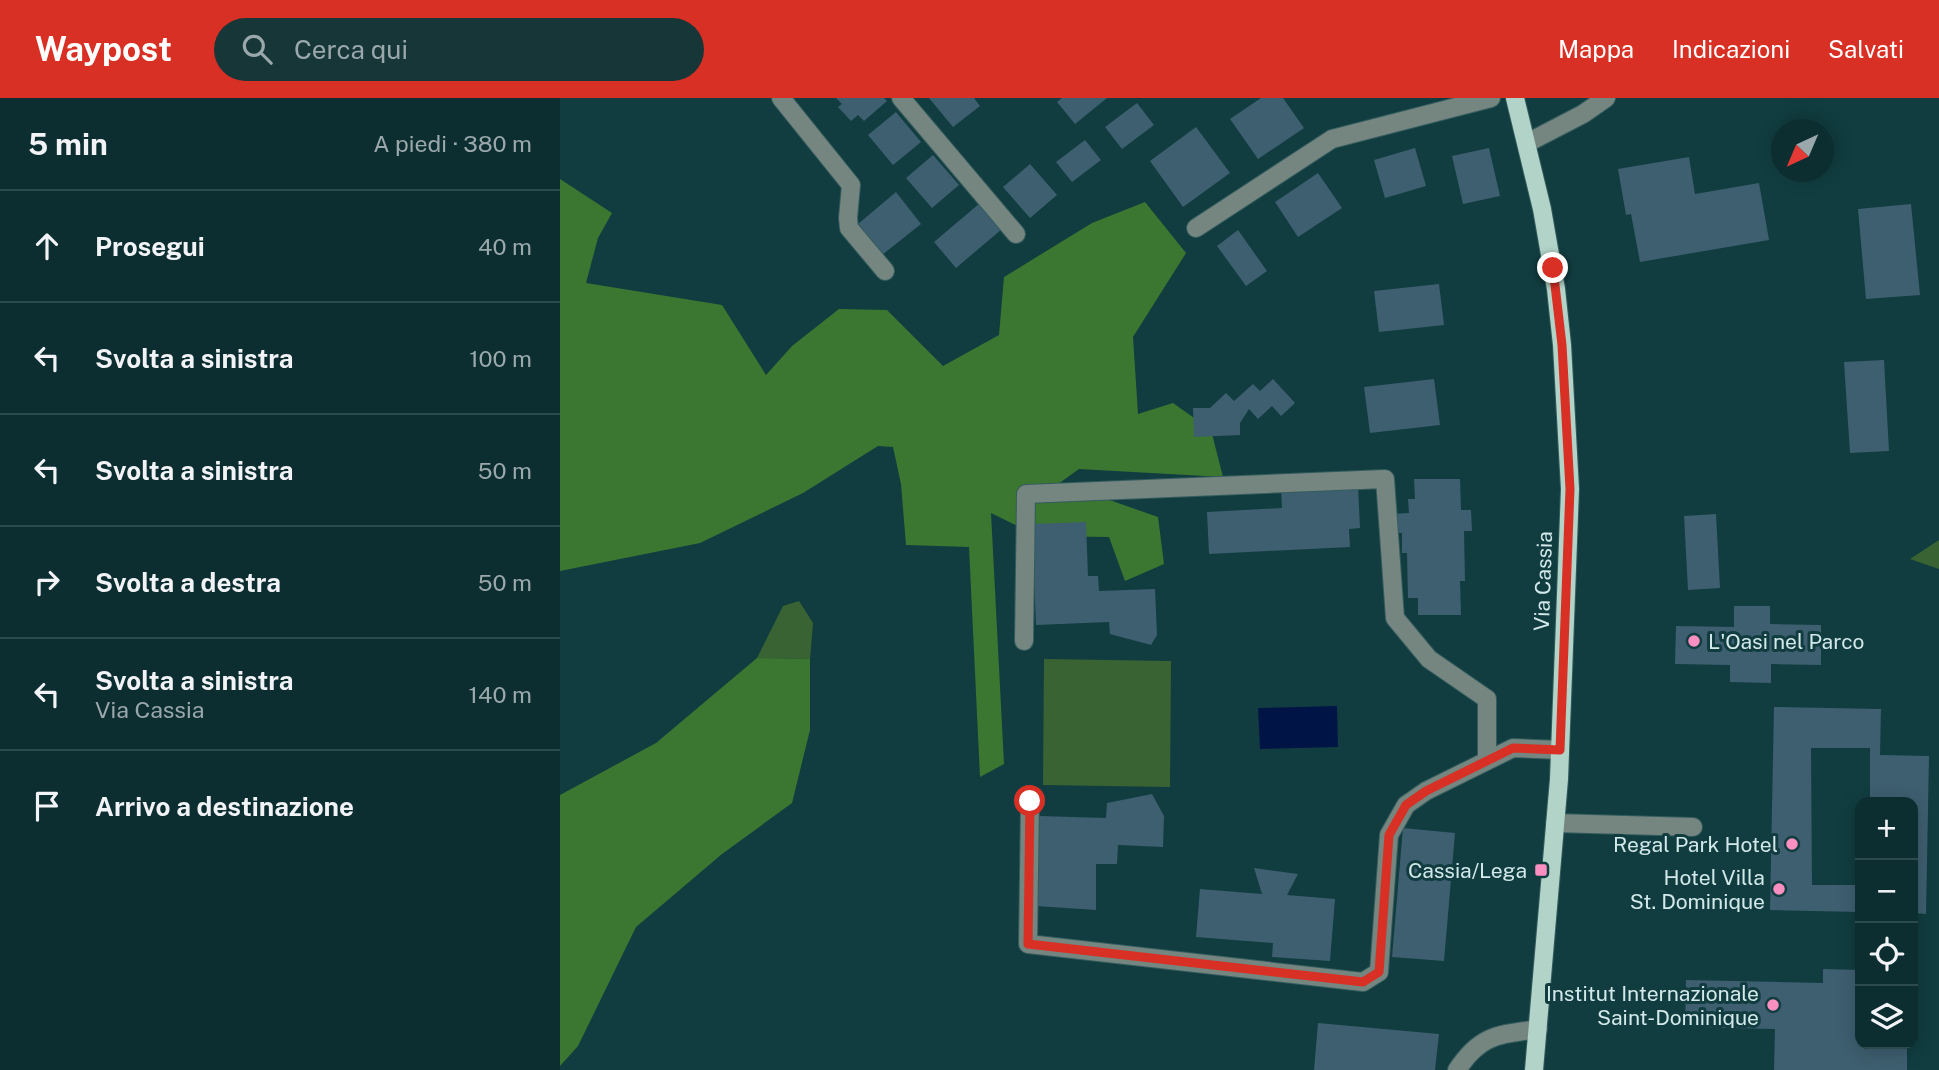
<!DOCTYPE html>
<html lang="it">
<meta charset="utf-8">
<style>
:root{--surface:#0d2e30;--page:#163638;--text:#f1f3f6;--muted:#9aa8ab;--line:#2d4a4c;--accent:#d93025}
body{margin:0;font-family:"Public Sans",sans-serif;background:var(--page);color:var(--text)}
.controls{position:absolute;right:21px;bottom:21px;display:grid;overflow:hidden;border-radius:14px;box-shadow:0 4px 18px #0003}
.controls button{width:63px;height:63px;display:grid;place-items:center;padding:0;border:0;border-bottom:2px solid var(--line);background:var(--surface);color:var(--text);font:35px sans-serif}
.compass{position:absolute;left:1211px;top:21px;width:63px;height:63px;border-radius:50%;background:var(--surface);box-shadow:0 4px 18px #0003;rotate:224deg}
.stop{position:absolute;width:21px;height:21px;margin:-16px;border:5px solid #d93025;border-radius:50%;background:#fff}
.stop.end{background:#d93025;border-color:#fff;box-shadow:0 2px 7px #0008}
.list{margin:0;padding:0;list-style:none}
h2{display:flex;justify-content:space-between;align-items:center;height:91px;margin:0;padding:0 28px;font-size:30px}
h2 small{font-size:23px;font-weight:400;color:var(--muted)}
.list li{display:grid;grid-template-columns:46px 1fr auto;gap:21px;align-items:center;box-sizing:border-box;height:112px;padding:0 28px;border-top:2px solid var(--line)}
.list b{display:block;font-size:26px;white-space:nowrap}
.list p{margin:0;font-size:23px;white-space:nowrap;color:var(--muted)}
.list em{font-size:23px;font-style:normal;color:var(--muted)}
.icon{flex:none;width:38px;height:38px;fill:none;stroke:currentColor;stroke-width:2;stroke-linecap:round;stroke-linejoin:round}
.map{position:relative;flex:none;width:1379px;height:972px;overflow:hidden}
header{display:flex;align-items:center;gap:42px;box-sizing:border-box;height:98px;padding:0 35px;background:var(--accent);color:#fff}
header strong{font-size:33px}
nav{display:flex;gap:38px;margin-inline-start:auto;font-size:24px}
.search{width:490px;height:63px;background:var(--page);display:flex;align-items:center;gap:18px;box-sizing:border-box;padding:0 24px;border-radius:38px;color:var(--muted);font-size:26px}
main{display:flex}
aside{flex:1;background:var(--surface)}
.map>svg:first-child{display:block}
.green{fill:#3a6333}
.forest{fill:#3b7730}
.water{fill:#001546}
.building{fill:#3e5f70}
.lines{fill:none;stroke-linecap:round;stroke-linejoin:round}
.minor-casing{stroke:#345c5e;stroke-width:20}
.major-casing{stroke:#345c5e;stroke-width:20}
.minor{stroke:#75857f;stroke-width:18}
.major{stroke:#b2d4c8;stroke-width:18}
.route{stroke:#d93025;stroke-width:9}
.poi-dot{fill:#fc8fc1;stroke:#113d40;stroke-width:2.5}
.labels{text-anchor:middle;dominant-baseline:central;stroke-width:6;stroke-linejoin:round;paint-order:stroke}
.street-label{font-size:21px;fill:#d2e8e9;stroke:#113d40}
.poi-label{font-size:21px;fill:#d2e8e9;stroke:#113d40;text-anchor:end}
</style>
<header>
<strong>Waypost</strong>
<div class="search"><svg class="icon" aria-label="search" viewBox="0 0 24 24"><circle cx="10" cy="10" r="6"/><path d="M15 15l6 6"/></svg>Cerca qui</div>
<nav><a>Mappa</a><a>Indicazioni</a><a>Salvati</a></nav>
</header>
<main>
<aside>
<h2>5 min<small>A piedi · 380 m</small></h2>
<ul class="list">
<li><svg class="icon" aria-label="ahead" viewBox="0 0 24 24"><path d="M12 20V5M6 11l6-6 6 6"/></svg><div><b>Prosegui</b></div><em>40 m</em></li>
<li><svg class="icon" aria-label="left" viewBox="0 0 24 24"><path d="M17 20v-9H6M10 6l-5 5 5 5"/></svg><div><b>Svolta a sinistra</b></div><em>100 m</em></li>
<li><svg class="icon" aria-label="left" viewBox="0 0 24 24"><path d="M17 20v-9H6M10 6l-5 5 5 5"/></svg><div><b>Svolta a sinistra</b></div><em>50 m</em></li>
<li><svg class="icon" aria-label="right" viewBox="0 0 24 24"><path d="M7 20v-9h11M14 6l5 5-5 5"/></svg><div><b>Svolta a destra</b></div><em>50 m</em></li>
<li><svg class="icon" aria-label="left" viewBox="0 0 24 24"><path d="M17 20v-9H6M10 6l-5 5 5 5"/></svg><div><b>Svolta a sinistra</b><p>Via Cassia</p></div><em>140 m</em></li>
<li><svg class="icon" aria-label="arrive" viewBox="0 0 24 24"><path d="M6 21V4h12l-3 4 3 4H6"/></svg><div><b>Arrivo a destinazione</b></div></li>
</ul>
</aside>
<div class="map">
<svg width="1379" height="972" viewBox="0 0 1379 972">
<rect width="100%" height="100%" fill="#113d40"/>
<!-- green -->
<path class="green" d="M1379 442V471L1350 461Z
M239 503 253 525 250 561 197 560 223 508Z
M484 561 611 563 610 689 483 687Z"/>
<!-- forest -->
<path class="forest" d="M0 81 52 115 38 140 26 185 162 207 206 277 232 248 279 211 327 212 383 268 439 237 444 179 532 125 585 104 626 155 573 239 578 316 613 305 651 332 663 379 519 371 484 396 515 390 598 419 604 466 565 483 549 439 478 438 431 415 444 666 420 679 409 449 346 447 341 386 333 349 318 348 243 395 140 445 0 473Z
M197 560 250 561V632L232 705 162 756 76 829 18 948 0 968V697L96 645Z"/>
<!-- water -->
<path class="water" d="M777 608 778 649 700 651 698 610Z"/>
<!-- building -->
<path class="building" d="M276 0H324L327 3 304 23 298 17 291 23 278 9 282 6Z
M369 0H414L420 8 393 29Z
M502 0H547L515 26 497 4Z
M701 0H723L744 30 698 61 670 21Z
M577 5 594 27 562 51 545 29Z
M336 14 361 44 333 67 308 37Z
M636 29 670 75 623 109 590 63Z
M525 42 541 62 512 84 496 64Z
M855 50 866 88 825 100 814 62Z
M929 50 940 98 903 106 892 58Z
M373 57 399 87 372 110 346 80Z
M1129 59 1135 96 1199 85 1209 142 1080 164 1071 116 1066 117 1058 71Z
M470 66 497 97 470 120 443 89Z
M758 75 782 110 738 139 715 104Z
M336 94 361 126 322 157 298 126Z
M420 105 442 131 396 170 374 144Z
M1351 106 1360 197 1306 201 1298 111Z
M678 132 707 173 686 188 657 148Z
M879 186 884 227 819 234 814 193Z
M1324 262 1329 353 1290 355 1284 264Z
M713 281 735 305 721 318 712 308 698 321 689 311 680 325V337L634 339 633 310H650L666 295 674 303 693 286 700 293Z
M874 281 880 327 810 335 804 289Z
M854 381H900L901 412H911L912 433H904L905 483H900L901 517H858V500H848L847 455H842V435H832L831 416 849 415 848 401H855Z
M798 388 800 430 789 431 790 449 649 456 647 414 722 410 721 391Z
M1156 416 1160 490 1128 492 1124 418Z
M526 424 528 478H538L539 493 595 491 597 537 591 547 550 536 549 524 476 527 472 426Z
M1174 508H1210V526L1261 527V567L1211 566V585L1170 584V567L1115 566 1116 528 1174 529Z
M1214 609 1321 611 1320 657 1369 658 1366 816 1353 815V704H1310V650H1251L1252 787H1300V814L1210 812Z
M592 696 604 718 603 749 558 747 557 766H536V812L476 808 479 718 546 720 547 705Z
M843 730 895 735 884 863 832 859Z
M694 770 738 776 727 797 775 801 770 863 712 859 713 845 636 839 640 791 702 796Z
M1263 871 1300 872V946H1347V972H1214L1215 931 1125 929 1126 882 1263 885Z
M758 925 879 936 875 972H754Z"/>
<g class="lines">
<defs>
<path id="minor" d="M221 0 291 87 288 120 289 130 325 173
M341 0 456 136
M967 45 1023 16 1046 0
M636 130 772 41 931 0
M464 543 466 396 825 381 835 520 869 561 927 601V661
M470 703 468 846 803 884 819 874 829 737 846 707 866 693 953 650 1000 652
M995 725 1133 729
M897 972C921 936 938 937 978 931"/>
<path id="major" d="M955 0 982 111 996 191 1002 247 1010 391 999 681 974 972"/>
</defs>
<!-- minor casing -->
<use href="#minor" class="minor-casing"/>
<!-- major casing -->
<use href="#major" class="major-casing"/>
<!-- minor -->
<use href="#minor" class="minor"/>
<!-- major -->
<use href="#major" class="major"/>
</g>
<g class="lines">
<!-- route -->
<path class="route" d="M470 703 468 846 803 884 819 874 829 737 846 707 866 693 953 650 1000 652 1010 391 1002 247 993 170"/>
</g>
<!-- markers -->
<g class="poi-dot">
<circle cx="1134" cy="543" r="7"/>
<circle cx="1232" cy="746" r="7"/>
<rect x="974" y="765" width="14" height="14" rx="3.5"/>
<circle cx="1219" cy="791" r="7"/>
<circle cx="1213" cy="907" r="7"/>
</g>
<g class="labels">
<!-- street labels -->
<g class="street-label">
<text transform="translate(983 483) rotate(-88)">Via Cassia</text>
</g>
<!-- poi labels -->
<g class="poi-label">
<text x="1148" y="543" text-anchor="start">L'Oasi nel Parco</text>
<text x="1218" y="746">Regal Park Hotel</text>
<text x="967" y="772">Cassia/Lega</text>
<text x="1205" y="779">Hotel Villa<tspan x="1205" dy="24">St. Dominique</tspan></text>
<text x="1199" y="895">Institut Internazionale<tspan x="1199" dy="24">Saint-Dominique</tspan></text>
</g>
</g>
</svg>
<div class="controls">
<button>+</button>
<button>−</button>
<button><svg class="icon" aria-label="locate" viewBox="0 0 24 24"><circle cx="12" cy="12" r="6"/><path d="M12 2v4M12 18v4M2 12h4M18 12h4"/></svg></button>
<button><svg class="icon" aria-label="layers" viewBox="0 0 24 24"><path d="M12 4l9 5-9 5-9-5zM3 14l9 5 9-5"/></svg></button>
</div>
<svg class="compass" viewBox="-18 -18 36 36"><path d="M0-13l5 13h-10z" fill="#e53935"/><path d="M0 13l5-13h-10z" fill="#9aa8ab"/></svg>
<div class="stop" style="left:470px;top:703px"></div>
<div class="stop end" style="left:993px;top:170px"></div>
</div>
</main>
